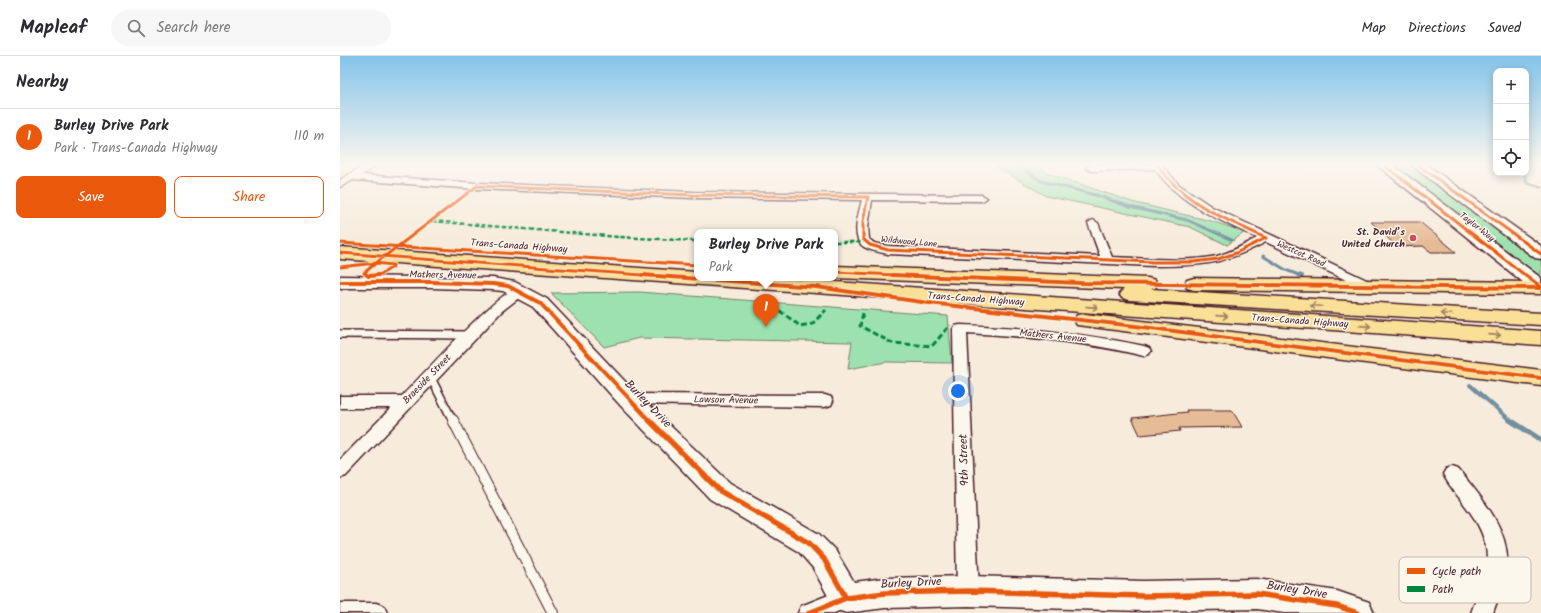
<!DOCTYPE html>
<meta charset="utf-8">
<style>
:root{--surface:#fff;--page:#f7f7f7;--text:#2b2b33;--muted:#7c7c81;--line:#e1e1e2;--accent:#ea580c}
body{margin:0;font-family:Kalam,sans-serif;background:var(--page);color:var(--text)}
.controls{position:absolute;right:12px;top:12px;display:grid;overflow:hidden;border-radius:8px;box-shadow:0 2px 10px #0003}
.controls button{width:36px;height:36px;display:grid;place-items:center;padding:0;border:0;border-bottom:1px solid var(--line);background:var(--surface);color:var(--text);font:20px sans-serif}
.you{position:absolute;left:618px;top:335px;width:14px;height:14px;margin:-10px;border:3px solid #fff;border-radius:50%;background:#1a73e8;box-shadow:0 0 0 6px #1a73e833}
.badge{display:grid;place-items:center;width:26px;height:26px;border-radius:50%;background:var(--accent);color:#fff;font-size:13px;font-weight:700}
.pin{position:absolute;translate:-50% -33px;filter:drop-shadow(0 1px 2px #0008)}
.pin::after{content:'';position:absolute;top:21px;width:14px;height:12px;background:inherit;clip-path:polygon(0 0,100% 0,50% 100%)}
.popup{position:absolute;left:354px;top:173px;width:144px;height:52px;box-sizing:border-box;display:grid;place-content:center;border-radius:8px;background:var(--surface);filter:drop-shadow(0 1px 3px #0005);font-size:13px;white-space:nowrap;color:var(--muted)}
.popup b{font-size:15px;color:var(--text)}
.popup::after{content:'';position:absolute;left:50%;top:100%;margin-left:-8px;border:8px solid transparent;border-top-color:var(--surface)}
.list{margin:0;padding:0;list-style:none}
h2{display:flex;justify-content:space-between;align-items:center;height:52px;margin:0;padding:0 16px;font-size:17px}
h2 small{font-size:13px;font-weight:400;color:var(--muted)}
.list li{display:grid;grid-template-columns:26px 1fr auto;gap:12px;align-items:center;box-sizing:border-box;height:56px;padding:0 16px;border-top:1px solid var(--line)}
.list b{display:block;font-size:15px;white-space:nowrap}
.list p{margin:0;font-size:13px;white-space:nowrap;color:var(--muted)}
.list em{font-size:13px;font-style:normal;color:var(--muted)}
.actions{display:flex;gap:8px;padding:12px 16px}
.actions a{flex:1;padding:9px 0;border:1px solid var(--accent);border-radius:8px;text-align:center;font-size:14px;color:var(--accent)}
.actions .main{background:var(--accent);color:#fff}
.icon{flex:none;width:22px;height:22px;fill:none;stroke:currentColor;stroke-width:2;stroke-linecap:round;stroke-linejoin:round}
.map{position:relative;flex:none;width:1201px;height:557px;overflow:hidden}
header{display:flex;align-items:center;gap:24px;box-sizing:border-box;height:56px;padding:0 20px;background:var(--surface);border-bottom:1px solid var(--line)}
header strong{font-size:19px}
nav{display:flex;gap:22px;margin-inline-start:auto;font-size:14px}
.search{width:280px;height:36px;background:var(--page);display:flex;align-items:center;gap:10px;box-sizing:border-box;padding:0 14px;border-radius:22px;color:var(--muted);font-size:15px}
main{display:flex}
aside{flex:1;background:var(--surface)}
.map>svg:first-child{display:block}
.built{fill:#f2ddc6}
.green{fill:#9de2ae;stroke:#74806c}
.lines{fill:none;stroke-linecap:round;stroke-linejoin:round}
.stream-far2{stroke:#73909f;stroke-width:3}
.stream-far1{stroke:#73909f;stroke-width:4}
.stream{stroke:#73909f;stroke-width:5.5}
.building{fill:#e6bc96;stroke:#4a1f2b}
.lane-far1-casing{stroke:#4a1f2b;stroke-width:10}
.lane-casing{stroke:#4a1f2b;stroke-width:12}
.street-casing{stroke:#4a1f2b;stroke-width:3}
.secondary-casing{stroke:#4a1f2b;stroke-width:3}
.highway-casing{stroke:#4a1f2b;stroke-width:3}
.lane-far1{stroke:#fbf7ec;stroke-width:7}
.lane{stroke:#fbf7ec;stroke-width:10}
.street{fill:#fbf7ec;fill-rule:evenodd}
.secondary{fill:#fbf7ec;fill-rule:evenodd}
.highway{fill:#fadf96;fill-rule:evenodd}
.quiet-far1{stroke:#00873e;stroke-width:2.5;stroke-dasharray:4.5 2.5;stroke-linecap:butt}
.quiet{stroke:#00873e;stroke-width:3;stroke-dasharray:6 3;stroke-linecap:butt}
.cycleway-far2-casing{stroke:#fbf7ec;stroke-width:5}
.cycleway-far1-casing{stroke:#fbf7ec;stroke-width:6}
.cycleway-casing{stroke:#fbf7ec;stroke-width:8}
.cycleway-far2{stroke:#e8590c;stroke-width:3}
.cycleway-far1{stroke:#e8590c;stroke-width:4}
.cycleway{stroke:#e8590c;stroke-width:5.5}
.oneway{stroke:#a27f60}
.poi-dot{fill:#d1495b;stroke:#fbf7ec;stroke-width:1.5}
.labels{text-anchor:middle;dominant-baseline:central;stroke-width:3;stroke-linejoin:round;paint-order:stroke}
.far-street-label{font-size:9px;fill:#4a1f2b;stroke:#fbf7ec}
.poi-label{font-size:10px;font-weight:bold;fill:#4a1f2b;stroke:#fbf7ec;text-anchor:end}
.street-label{font-size:10px;fill:#4a1f2b;stroke:#fbf7ec}
.near-street-label{font-size:12px;fill:#4a1f2b;stroke:#fbf7ec}
.key{fill:#fbf7ec;stroke:#c6b6b2;stroke-width:1}
.key-label{font-size:11px;fill:#4a1f2b}
</style>
<header>
<strong>Mapleaf</strong>
<div class="search"><svg class="icon" aria-label="search" viewBox="0 0 24 24"><circle cx="10" cy="10" r="6"/><path d="M15 15l6 6"/></svg>Search here</div>
<nav><a>Map</a><a>Directions</a><a>Saved</a></nav>
</header>
<main>
<aside>
<h2>Nearby<small></small></h2>
<ul class="list">
<li><span class="badge">1</span><div><b>Burley Drive Park</b><p>Park · Trans-Canada Highway</p></div><em>110 m</em></li>
</ul>
<div class="actions"><a class="main">Save</a><a>Share</a></div>
</aside>
<div class="map">
<svg width="1201" height="557" viewBox="0 0 1201 557">
<rect width="100%" height="100%" fill="#f7ebdb"/>
<filter id="ink" filterUnits="userSpaceOnUse"><feTurbulence type="fractalNoise" baseFrequency=".025" numOctaves="2"/><feDisplacementMap in="SourceGraphic" scale="8" xChannelSelector="R" yChannelSelector="G"/><feConvolveMatrix kernelMatrix="1 2 1 2 8 2 1 2 1" color-interpolation-filters="sRGB"/></filter>
<g filter="url(#ink)">
<!-- built -->
<path class="built" d="M843 109H956L963 114H846Z"/>
<!-- green -->
<path class="green" d="M653 109H699L705 116 792 146 871 165 905 176 887 189 850 171 706 140Z
M1048 109H1073L1201 203V222Z
M299 236 608 260 612 307 546 306 508 313 512 286 299 282 264 291 211 237Z"/>
<g class="lines">
<!-- stream-far2 -->
<path class="stream-far2" d="M678 109 701 125 759 140 790 151 847 164 892 184
M1184 117 1187 127 1201 131
M923 200 946 214 961 220"/>
<!-- stream-far1 -->
<path class="stream-far1" d="M958 219 962 220
M1130 329 1171 365"/>
<!-- stream -->
<path class="stream" d="M1170 364 1201 384"/>
</g>
<!-- building -->
<path class="building" d="M1031 166H1080L1116 196H1091L1083 190 1057 191Z
M846 354H892L902 371 839 372 840 375 800 379 792 362 847 356Z"/>
<g class="lines">
<defs>
<path id="lane-far1" d="M0 278 130 279
M90 320 113 365"/>
<path id="lane" d="M113 364 213 557"/>
<path id="street" d="M24 109H36L22 119 137 127 353 136 642 139 647 142 642 145 532 144 528 171 529 183 534 187 548 190 760 200 748 167 753 164 758 167 772 201C806 202 844 207 877 200 891 196 904 189 917 182 880 164 839 148 815 113L751 115 746 112 751 109H822L838 128 872 151 1033 227 1035 230 1033 233H1025L926 186C882 209 862 210 813 210L548 198C540 196 531 195 524 191 510 182 519 156 522 144L353 142 137 133 13 124 0 131V124Z
M179 231 184 232 185 235 184 238 162 255 6 420 0 422V404L51 352H0V340H62C83 319 156 237 179 231Z
M620 269C682 271 743 277 804 290L809 292 811 295 809 298 804 300C746 286 687 280 627 277L639 535 635 542 628 545 621 542 617 535 613 273 615 270Z
M288 338 485 339 491 341 493 345 491 349 485 351 288 348 282 347 280 343 282 339Z
M1112 411 1118 413C1141 441 1171 474 1167 513 1166 528 1157 543 1153 557H1131C1146 515 1158 497 1130 456 1121 443 1110 432 1103 418L1106 413Z
M506 532 514 535 517 542 514 549 494 557H458L461 550Z
M0 547H36L44 550 47 557H0Z"/>
<path id="secondary" d="M1037 109H1053L1201 222V237L1194 235Z
M1071 109H1087L1201 190V203L1195 202Z
M0 220 153 222 175 226 207 243 296 337 390 427 479 478 495 494 514 526 545 522 628 520 803 525 917 523 997 535 1029 546 1034 557H944L917 553 803 555 628 550 545 552 506 557 495 553 473 512 459 496 370 443 280 349 193 251 163 235 153 234 92 232H0Z"/>
<path id="highway" d="M0 191 357 216V222H438L1201 275V289L0 203Z
M495 210 808 222 815 224 818 228 815 232 811 233 1201 257V269L789 244 782 242 779 238 784 233 495 222Z
M854 222 1201 226V238L854 234 847 232 844 228 847 224Z
M745 258 1201 314V330L737 269 734 264 737 259Z"/>
</defs>
<!-- lane-far1 casing -->
<use href="#lane-far1" class="lane-far1-casing"/>
<!-- lane casing -->
<use href="#lane" class="lane-casing"/>
<!-- street casing -->
<use href="#street" class="street-casing"/>
<!-- secondary casing -->
<use href="#secondary" class="secondary-casing"/>
<!-- highway casing -->
<use href="#highway" class="highway-casing"/>
<!-- lane-far1 -->
<use href="#lane-far1" class="lane-far1"/>
<!-- lane -->
<use href="#lane" class="lane"/>
<!-- street -->
<use href="#street" class="street"/>
<!-- secondary -->
<use href="#secondary" class="secondary"/>
<!-- highway -->
<use href="#highway" class="highway"/>
<!-- quiet-far1 -->
<path class="quiet-far1" d="M92 165 279 181 357 185
M495 186H524"/>
<!-- quiet -->
<path class="quiet" d="M432 249 460 270 472 268 486 254
M523 257 520 270 552 287 592 290 610 269"/>
<defs>
<path id="cycleway-far2" d="M817 109C845 148 884 162 926 182
M1044 109 1186 220
M1078 109 1201 198
M0 187 357 209
M0 197 316 220
M36 207 137 130 353 139 528 141 523 165V183L530 189 548 194 813 206H853L878 203 896 197 926 182
M0 211 36 207
M495 216 575 220
M28 220 24 217 36 207
M32 220 41 218 53 211V209L36 207"/>
<path id="cycleway-far1" d="M27 219 29 220 38 219
M302 219 476 231 589 247 795 270 1201 322
M552 219 741 227 1201 232
M1185 219 1201 231
M0 226H92L153 228 168 230 200 247 310 365"/>
<path id="cycleway" d="M309 364 380 435 469 487 484 503 506 542
M469 557 506 542 545 537 628 535 803 540 917 538 997 550 1018 557"/>
</defs>
<!-- cycleway-far2 casing -->
<use href="#cycleway-far2" class="cycleway-far2-casing"/>
<!-- cycleway-far1 casing -->
<use href="#cycleway-far1" class="cycleway-far1-casing"/>
<!-- cycleway casing -->
<use href="#cycleway" class="cycleway-casing"/>
<!-- cycleway-far2 -->
<use href="#cycleway-far2" class="cycleway-far2"/>
<!-- cycleway-far1 -->
<use href="#cycleway-far1" class="cycleway-far1"/>
<!-- cycleway -->
<use href="#cycleway" class="cycleway"/>
</g>
<!-- one-way arrows -->
<defs><path id="oneway-shaft" d="M-6 0H5M1.5-3L5.5 0L1.5 3" fill="none" stroke-width="1.6" stroke-linecap="round" stroke-linejoin="round"/></defs>
<g class="oneway">
<use href="#oneway-shaft" transform="translate(976 250) rotate(-177)"/>
<use href="#oneway-shaft" transform="translate(752 251) rotate(4)"/>
<use href="#oneway-shaft" transform="translate(1106 258) rotate(-177)"/>
<use href="#oneway-shaft" transform="translate(882 260) rotate(4)"/>
<use href="#oneway-shaft" transform="translate(1025 270) rotate(4)"/>
<use href="#oneway-shaft" transform="translate(1155 279) rotate(4)"/>
</g>
</g>
<!-- sky -->
<linearGradient id="sky" x2="0" y2="1"><stop stop-color="#84c4ea"/><stop offset="0.58" stop-color="#fbf6ef"/><stop offset="1" stop-color="#fbf6ef" stop-opacity="0"/></linearGradient>
<rect width="1201" height="187" fill="url(#sky)"/>
<!-- markers -->
<circle class="poi-dot" cx="1073" cy="182" r="4"/>
<g class="labels">
<!-- far-street labels -->
<g class="far-street-label">
<text transform="translate(1137 171) rotate(38)">Taylor Way</text>
<text transform="translate(569 186) rotate(5)">Wildwood Lane</text>
<text transform="translate(961 198) rotate(24)">Westcot Road</text>
</g>
<!-- poi labels -->
<g class="poi-label">
<text x="1065" y="176">St. David’s<tspan x="1065" dy="12">United Church</tspan></text>
</g>
<!-- street labels -->
<g class="street-label">
<text transform="translate(179 190) rotate(4)">Trans-Canada Highway</text>
<text transform="translate(103 219) rotate(1)">Mathers Avenue</text>
<text transform="translate(636 243) rotate(4)">Trans-Canada Highway</text>
<text transform="translate(960 265) rotate(4)">Trans-Canada Highway</text>
<text transform="translate(713 280) rotate(6)">Mathers Avenue</text>
<text transform="translate(87 323) rotate(-46)">Braeside Street</text>
<text transform="translate(386 344) rotate(1)">Lawson Avenue</text>
</g>
<!-- near-street labels -->
<g class="near-street-label">
<text transform="translate(308 348) rotate(46)">Burley Drive</text>
<text transform="translate(624 404) rotate(-92)">9th Street</text>
<text transform="translate(571 527) rotate(-3)">Burley Drive</text>
<text transform="translate(957 534) rotate(9)">Burley Drive</text>
</g>
</g>
<!-- legend -->
<rect x="1059" y="501" width="132" height="46" rx="6" class="key"/>
<rect x="1067" y="512" width="18" height="6" fill="#e8590c"/>
<rect x="1067" y="530" width="18" height="6" fill="#00873e"/>
<g class="key-label">
<text x="1092" y="519">Cycle path</text>
<text x="1092" y="537">Path</text>
</g>
</svg>
<div class="controls">
<button>+</button>
<button>−</button>
<button><svg class="icon" aria-label="locate" viewBox="0 0 24 24"><circle cx="12" cy="12" r="6"/><path d="M12 2v4M12 18v4M2 12h4M18 12h4"/></svg></button>
</div>
<div class="you"></div>
<div class="pin badge" style="left:426px;top:271px">1</div>
<div class="popup"><b>Burley Drive Park</b>Park</div>
</div>
</main>
